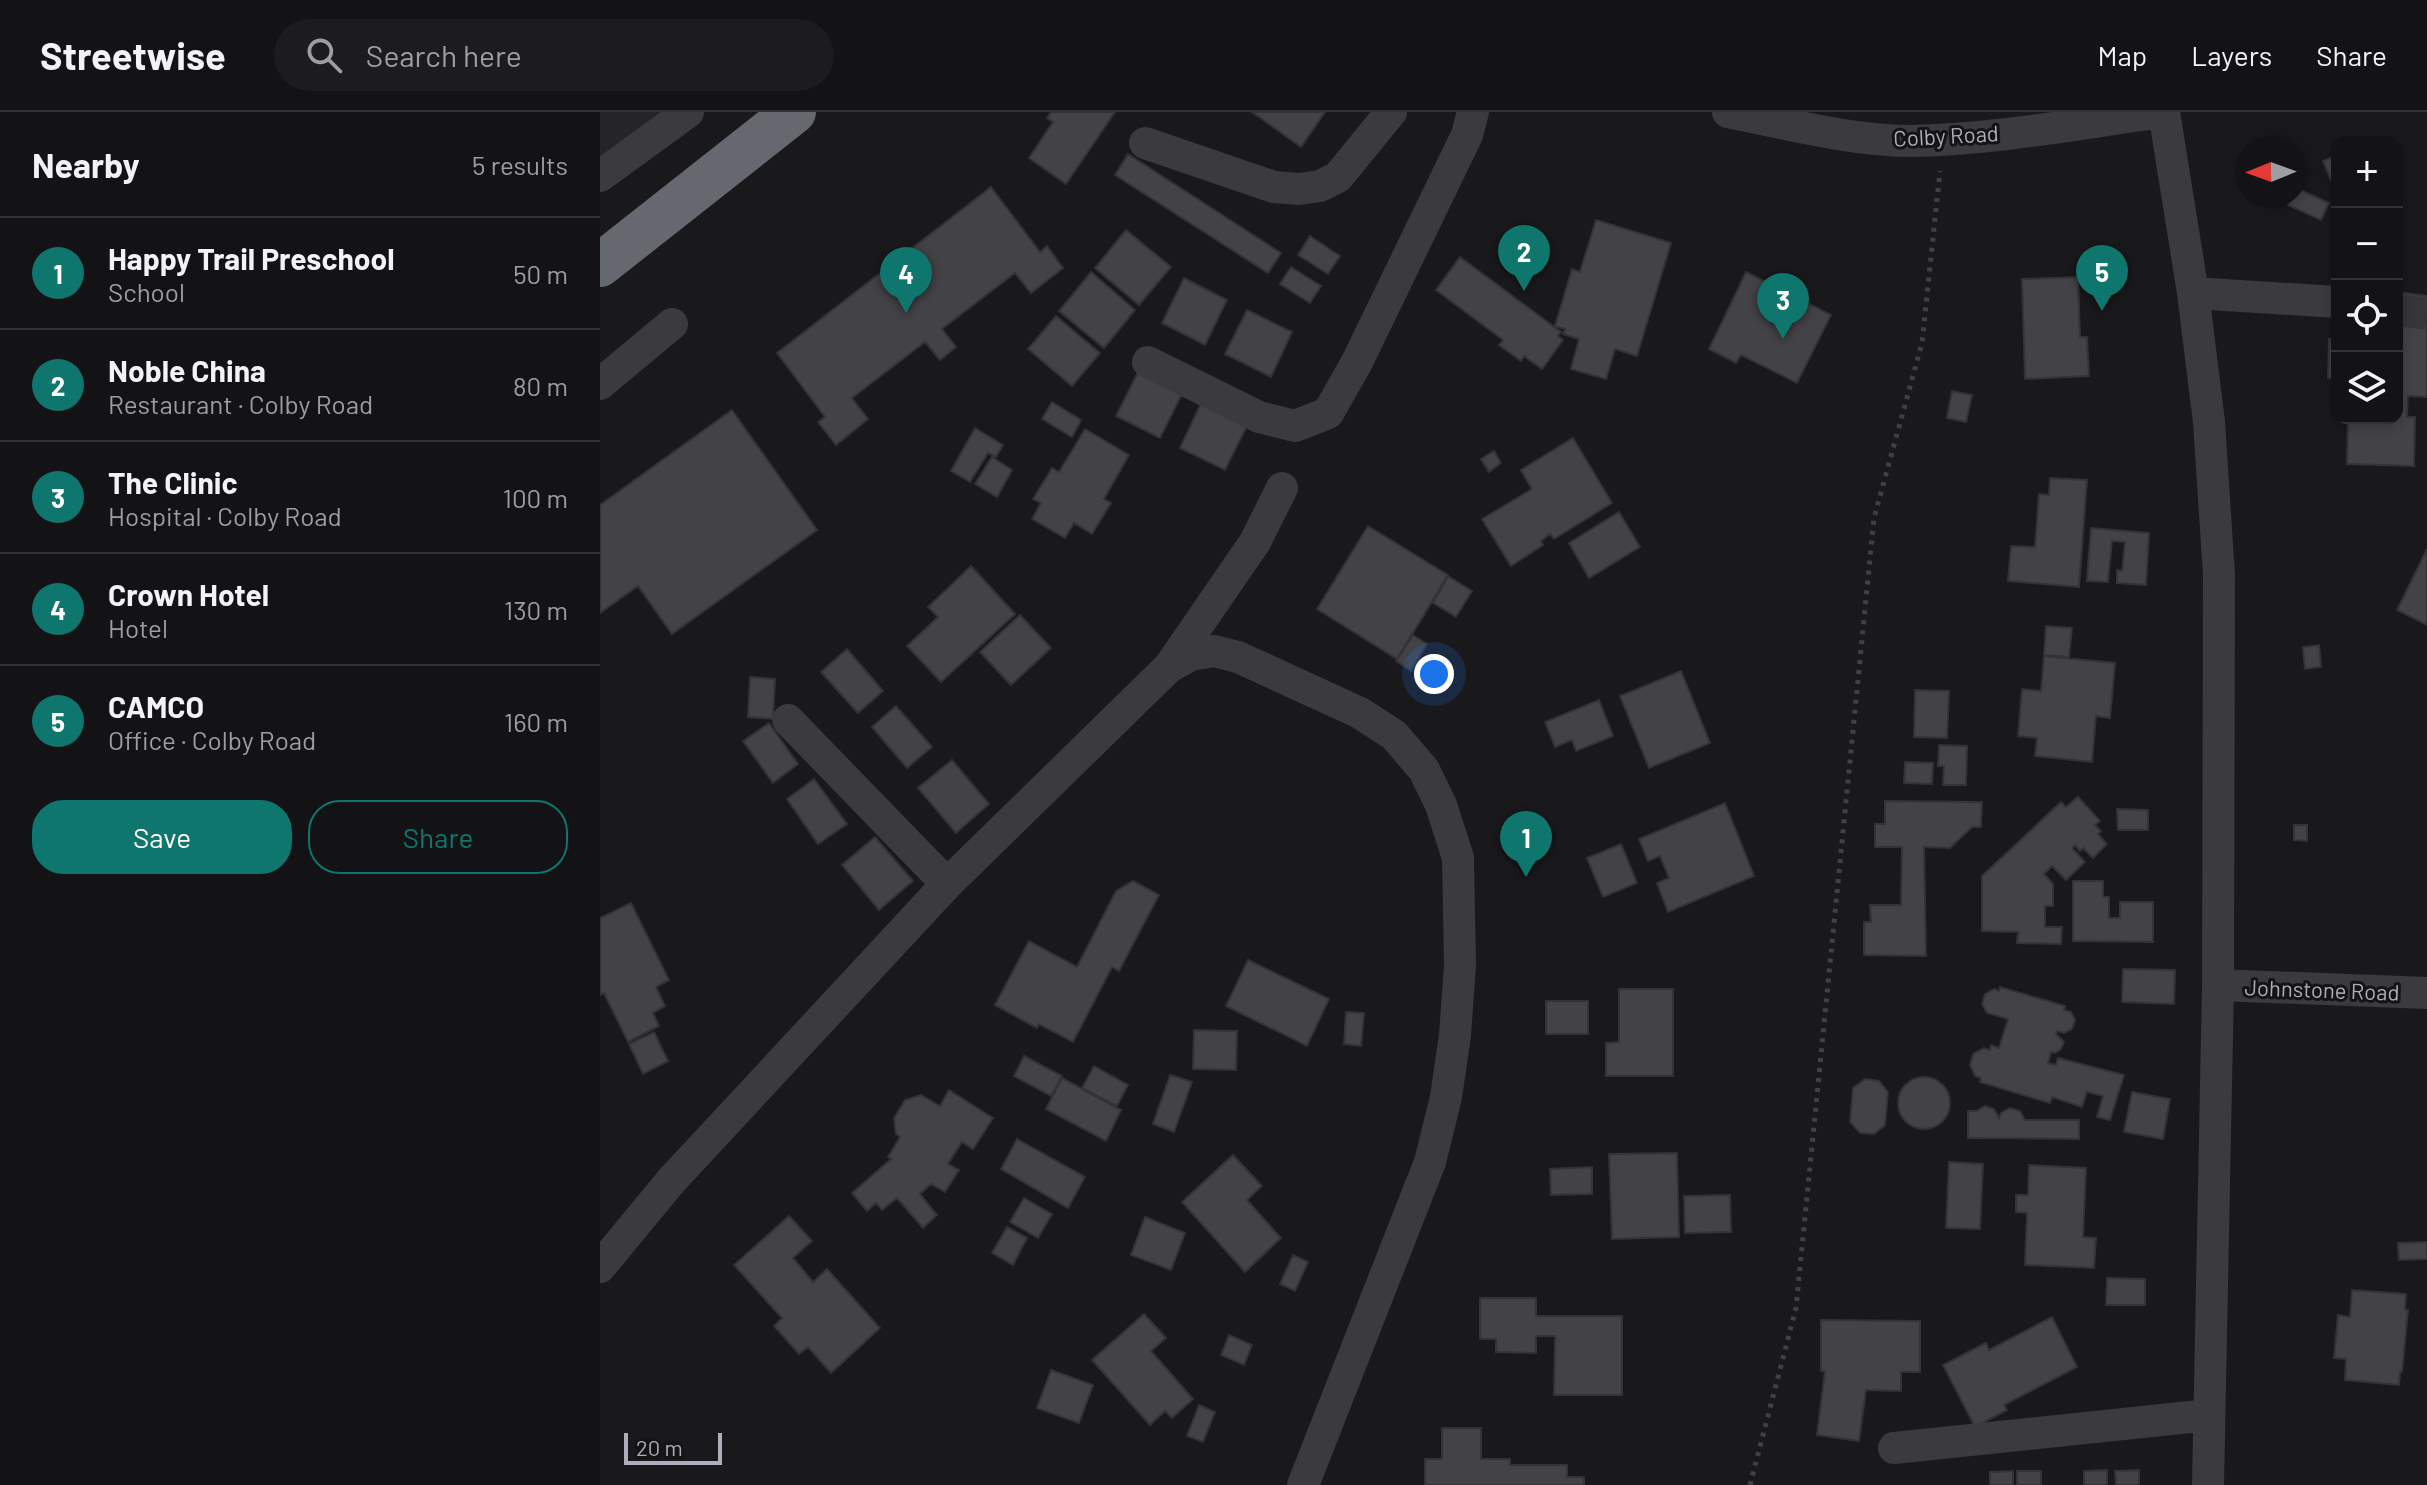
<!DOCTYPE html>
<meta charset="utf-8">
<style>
:root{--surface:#131214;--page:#1c1b1d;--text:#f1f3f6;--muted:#9d9ea0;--line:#323234;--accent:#0f766e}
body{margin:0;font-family:Barlow,sans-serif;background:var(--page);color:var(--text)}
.controls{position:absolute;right:24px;top:24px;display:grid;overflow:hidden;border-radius:16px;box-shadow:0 4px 12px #0003}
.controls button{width:72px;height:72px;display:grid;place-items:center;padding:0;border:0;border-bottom:2px solid var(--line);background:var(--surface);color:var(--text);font:40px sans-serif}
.compass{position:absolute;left:1635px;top:24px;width:72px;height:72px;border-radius:50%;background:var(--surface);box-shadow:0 4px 12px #0003;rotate:269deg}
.scale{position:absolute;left:24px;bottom:20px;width:98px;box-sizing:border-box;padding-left:8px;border:4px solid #acaeb9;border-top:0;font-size:22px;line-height:28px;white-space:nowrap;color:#acaeb9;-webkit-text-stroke:6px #141315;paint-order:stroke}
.you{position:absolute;left:834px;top:562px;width:28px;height:28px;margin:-20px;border:6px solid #fff;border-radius:50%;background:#1a73e8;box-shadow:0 0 0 12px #1a73e833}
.badge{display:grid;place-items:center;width:52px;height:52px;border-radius:50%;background:var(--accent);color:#fff;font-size:26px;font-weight:700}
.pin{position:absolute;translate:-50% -66px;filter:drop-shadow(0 2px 4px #0008)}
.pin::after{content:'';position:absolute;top:42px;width:28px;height:24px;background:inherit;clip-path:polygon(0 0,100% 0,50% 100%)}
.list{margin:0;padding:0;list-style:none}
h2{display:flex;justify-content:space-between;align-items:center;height:104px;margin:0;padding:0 32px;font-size:34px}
h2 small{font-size:26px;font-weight:400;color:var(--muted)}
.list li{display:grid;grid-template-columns:52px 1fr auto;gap:24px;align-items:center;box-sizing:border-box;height:112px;padding:0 32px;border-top:2px solid var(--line)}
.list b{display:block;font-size:30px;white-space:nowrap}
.list p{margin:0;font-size:26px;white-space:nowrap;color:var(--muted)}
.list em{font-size:26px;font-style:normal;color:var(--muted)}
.actions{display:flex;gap:16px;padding:24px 32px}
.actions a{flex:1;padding:18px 0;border:2px solid var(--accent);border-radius:32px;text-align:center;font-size:28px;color:var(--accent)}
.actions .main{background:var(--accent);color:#fff}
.icon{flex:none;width:44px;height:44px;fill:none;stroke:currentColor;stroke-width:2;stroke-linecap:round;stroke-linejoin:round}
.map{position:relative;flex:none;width:1827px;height:1373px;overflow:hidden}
header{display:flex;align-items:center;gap:48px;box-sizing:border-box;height:112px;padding:0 40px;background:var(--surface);border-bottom:2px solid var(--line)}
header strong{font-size:38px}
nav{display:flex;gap:44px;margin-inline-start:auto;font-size:28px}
.search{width:560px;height:72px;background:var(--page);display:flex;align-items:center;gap:20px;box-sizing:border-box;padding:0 28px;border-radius:44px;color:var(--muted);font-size:30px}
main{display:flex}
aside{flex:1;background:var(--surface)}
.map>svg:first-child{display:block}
.built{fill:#252427}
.building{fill:#434347;stroke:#333336;stroke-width:2}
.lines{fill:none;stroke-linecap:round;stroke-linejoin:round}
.minor-tunnel{stroke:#36363a;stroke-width:32;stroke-dasharray:32 16;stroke-linecap:butt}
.path{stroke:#404146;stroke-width:5;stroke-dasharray:4 6;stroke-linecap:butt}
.minor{stroke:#3a3a3f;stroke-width:32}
.highway{stroke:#66686f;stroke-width:44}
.labels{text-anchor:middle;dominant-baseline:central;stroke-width:6;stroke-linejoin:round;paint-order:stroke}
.street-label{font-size:22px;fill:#acaeb9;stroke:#141315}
</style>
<header>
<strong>Streetwise</strong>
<div class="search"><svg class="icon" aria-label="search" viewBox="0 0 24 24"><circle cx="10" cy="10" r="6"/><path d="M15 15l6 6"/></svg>Search here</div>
<nav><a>Map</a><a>Layers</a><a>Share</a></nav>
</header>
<main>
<aside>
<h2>Nearby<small>5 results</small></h2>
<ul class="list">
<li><span class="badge">1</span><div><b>Happy Trail Preschool</b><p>School</p></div><em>50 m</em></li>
<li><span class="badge">2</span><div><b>Noble China</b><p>Restaurant · Colby Road</p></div><em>80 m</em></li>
<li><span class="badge">3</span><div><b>The Clinic</b><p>Hospital · Colby Road</p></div><em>100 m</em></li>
<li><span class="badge">4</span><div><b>Crown Hotel</b><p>Hotel</p></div><em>130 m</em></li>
<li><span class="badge">5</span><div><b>CAMCO</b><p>Office · Colby Road</p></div><em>160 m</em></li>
</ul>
<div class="actions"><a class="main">Save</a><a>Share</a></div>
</aside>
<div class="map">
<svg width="1827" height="1373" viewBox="0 0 1827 1373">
<rect width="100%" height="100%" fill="#19181a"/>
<!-- built -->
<path class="built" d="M0 0H65L0 48Z"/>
<!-- building -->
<path class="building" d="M451 0H515L466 72 429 46 453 10 447 6Z
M652 0H725L701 35Z
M528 42 681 141 668 161 515 63Z
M1737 43V71L1733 73 1723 49Z
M391 75 440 140 447 134 463 156 431 181 415 161 342 217 356 235 340 248 325 230 252 286 268 307 236 333 218 310 225 305 177 241Z
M1696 76 1729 91 1721 108 1688 93 1692 84H1695Z
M996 108 1071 131 1037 244 1015 237 1006 267 971 257 979 227 963 222 965 217 955 214 972 157 980 160Z
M526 118 571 155 539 193 495 156Z
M710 124 740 144 728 162 698 143Z
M860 145 961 220 958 224 963 228 942 257 924 244 921 249 899 233 903 228 836 178Z
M691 155 721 174 710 191 680 172Z
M491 160 535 198 504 236 459 199Z
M1146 160 1184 179 1174 200 1192 208 1202 188 1231 203 1197 271 1141 243 1136 251 1109 237Z
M1478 165 1480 225H1487L1489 264 1425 267 1422 167Z
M584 166 627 188 605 233 562 211Z
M1798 180 1827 184V285L1808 284 1807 305H1815L1814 354 1747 352 1748 306H1797V229H1801V215L1797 214Z
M647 198 692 220 671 265 625 242Z
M456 204 500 241 472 274 428 237Z
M1729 227 1737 228V266H1728Z
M538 260 582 282 560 326 516 304Z
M1352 279 1372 283 1366 310 1347 306Z
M452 290 481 308 472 325 442 307Z
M601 291 647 314 625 358 580 336Z
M132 298 217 418 72 522 38 474 0 501V393Z
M375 316 403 333 396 345 388 341 370 370 351 359Z
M485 317 529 343 504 387 511 391 492 422 474 411 465 426 432 407 441 391 433 387 452 356 459 360Z
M973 326 1012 391 954 427 950 422 941 429 943 433 911 454 882 407 932 377 921 358Z
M894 339 901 351 889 360 881 347Z
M392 345 412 358 397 385 375 372Z
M1450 366 1487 368 1479 475 1408 469 1411 434 1435 435 1439 382 1449 383Z
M1019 400 1040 435 989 466 969 431Z
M768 414 848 463 797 547 717 497Z
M1491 416 1549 421 1546 473 1517 471V458L1522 459 1525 430 1512 429 1508 470 1487 469Z
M1827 437V513L1797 498Z
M371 454 415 502 341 570 307 534 338 505 328 495Z
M848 464 872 479 856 505 833 491Z
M420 503 451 536 411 573 380 540Z
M1446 514 1472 516 1469 545 1444 543Z
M813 523 827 532 811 559 796 549Z
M1719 533 1721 555 1705 557 1703 535Z
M247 537 283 579 258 601 221 560Z
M1444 544 1515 551 1510 606 1496 604 1492 650 1435 644 1437 626 1418 624 1422 577 1441 579Z
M1081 559 1110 631 1049 656 1020 584Z
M150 565 175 567 173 607 148 605Z
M1315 578 1349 579 1347 626 1314 625Z
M999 588 1013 624 976 639 972 628 955 635 945 610Z
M296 594 332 635 307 656 272 615Z
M169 611 198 652 173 671 143 629Z
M1339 633 1367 634 1366 673H1343L1344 654H1338Z
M352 648 389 692 356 721 318 676Z
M1305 650 1333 651 1332 672 1304 671Z
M214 667 247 712 218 732 187 687Z
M1478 685 1500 709 1495 713 1501 719 1498 722 1507 732 1493 746 1483 736 1480 739 1475 733 1472 736 1485 750 1466 768 1452 754 1444 762 1453 772V794H1445V815H1462L1461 832 1417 831 1418 820 1382 819V764L1461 690 1466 695Z
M1285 689 1382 690 1381 715H1372L1350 736 1324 735 1326 844 1264 843V810H1271L1270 793H1301L1302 735H1275V712H1285Z
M1125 691 1154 764 1068 800 1057 771 1069 766 1060 744 1048 749 1039 727Z
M1517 697 1548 698V718H1518Z
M1694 713H1707V729L1694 728Z
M275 725 313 769 279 798 242 753Z
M1021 732 1037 771 1003 785 987 746Z
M533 769 559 783 519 859 512 855 473 930 439 912 437 916 395 893 429 829 477 855 516 779Z
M1473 769H1503V785H1509V806H1520V790H1553V830L1473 829Z
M31 791 69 868 56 875 65 894 53 901 59 914 28 930 4 881 0 883V806Z
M648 848 729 887 707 934 626 894Z
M1523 857 1575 858 1574 892 1522 890Z
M1400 875 1465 894 1464 898 1471 900 1475 908 1472 917 1464 921 1457 919 1456 922 1464 930 1461 937 1455 941 1451 940 1448 951 1456 953 1458 946 1524 963 1510 1008 1497 1005 1503 984 1487 980 1482 995 1452 985 1450 991 1380 970 1381 966 1375 964 1370 953 1373 942 1384 936 1390 938 1391 933 1399 936 1408 907 1387 901 1382 892 1385 882 1394 877 1399 879Z
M1019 877H1073V964H1006V931L1019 930Z
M946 889H988V922H946Z
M746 900 764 901 761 934 744 932Z
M594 918 637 919 636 958 593 957Z
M54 920 68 949 43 962 29 932Z
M424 944 462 964 451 984 414 964Z
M494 954 528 973 517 994 482 976Z
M570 963 592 970 574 1020 553 1012Z
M1298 991a26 26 0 1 1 52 0a26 26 0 1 1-52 0Z
M462 966 521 998 506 1029 446 997Z
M1265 967 1279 969 1288 980 1285 1013 1274 1022 1260 1021 1250 1010 1253 976Z
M349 978 393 1006 373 1037 362 1030 348 1052 359 1058 345 1080 331 1072 320 1082 337 1103 323 1116 297 1086 282 1098 276 1091 267 1099 252 1081 291 1047 288 1045 300 1025 296 1022 294 1006 305 988 321 983 340 994Z
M1532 980 1570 987 1563 1027 1524 1020Z
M1385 994 1394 997 1399 1006 1401 1001 1410 996 1420 999 1425 1008H1479V1027L1368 1026V999H1376Z
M417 1027 485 1065 468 1096 401 1057Z
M1077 1041 1079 1125 1012 1127 1009 1042Z
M633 1043 662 1074 647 1088 681 1126 645 1160 582 1090Z
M1349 1050 1383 1052 1380 1117 1346 1116Z
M1429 1053 1486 1056 1483 1125 1496 1126 1494 1156 1425 1153 1427 1101 1416 1100V1083H1428Z
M992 1055V1082L951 1083 950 1057Z
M1130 1083 1131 1120 1085 1121 1084 1084Z
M424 1086 452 1102 438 1126 410 1110Z
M189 1104 212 1129 193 1146 213 1170 227 1157 280 1216 231 1261 208 1235 199 1242 174 1214 182 1206 134 1153Z
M545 1105 585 1121 571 1158 531 1143Z
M407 1115 427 1126 413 1153 392 1141Z
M1827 1130V1147L1799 1148 1798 1131Z
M693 1143 708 1150 695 1179 680 1172Z
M1507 1166 1545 1167V1193H1506Z
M1752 1178 1806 1182 1805 1198H1808L1802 1260H1800L1799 1273 1745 1268 1746 1247 1734 1246 1738 1203 1750 1205Z
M880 1186H936V1204H1022V1283H954L955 1224H936V1241L896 1240V1227H880Z
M544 1202 566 1226 551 1239 593 1287 572 1306 565 1299 550 1313 492 1248Z
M1452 1205 1477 1255 1404 1293 1407 1298 1375 1315 1343 1253 1386 1231 1389 1238Z
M1221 1208 1320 1209V1260H1301V1279L1266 1278 1259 1329 1217 1323 1225 1259H1221Z
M629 1223 652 1233 644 1253 621 1243Z
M451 1258 493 1273 479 1311 437 1296Z
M599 1293 615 1300 603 1330 587 1324Z
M842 1316H881V1347H910V1353H967V1365H984V1373H825V1347H842Z
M1507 1358V1373H1484V1359Z
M1539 1358V1373H1516L1515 1359Z
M1413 1359V1373H1390V1360Z
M1417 1359H1441V1373H1417Z"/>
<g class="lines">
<!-- minor-tunnel -->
<path class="minor-tunnel" d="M1797 198 1827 202"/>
<!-- path -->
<path class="path" d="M1150 1373 1196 1196 1274 406 1322 231 1340 59"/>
<!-- minor -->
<path class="minor" d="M1128 0C1184 11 1252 29 1309 29 1394 28 1480 11 1564 0
M1564 0 1593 181 1609 310 1619 463 1618 873 1608 1373
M545 31 674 75 699 77 720 74 738 65 791 0
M0 64 88 0
M1593 181 1737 190
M548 250 659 305 695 314 728 301 757 250 867 23 873 0
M0 272 72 212
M569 555 655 430 682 376
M188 608 347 772
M1618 873 1827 881
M0 1155 71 1069 347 772 569 555 591 543 614 539 638 545 760 601 794 623 824 658 841 693 858 746 860 853 855 923 846 985 830 1050 703 1373
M1294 1336 1609 1303"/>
<!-- highway -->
<path class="highway" d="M0 153 194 0"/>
</g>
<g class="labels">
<!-- street labels -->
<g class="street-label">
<text transform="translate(1346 23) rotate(-3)">Colby Road</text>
<text transform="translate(1722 877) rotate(2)">Johnstone Road</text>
</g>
</g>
</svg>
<div class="controls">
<button>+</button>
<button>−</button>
<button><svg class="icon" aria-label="locate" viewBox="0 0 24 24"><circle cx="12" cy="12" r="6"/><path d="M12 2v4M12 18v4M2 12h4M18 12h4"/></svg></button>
<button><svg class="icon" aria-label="layers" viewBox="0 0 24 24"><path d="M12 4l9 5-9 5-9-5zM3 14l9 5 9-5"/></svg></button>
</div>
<svg class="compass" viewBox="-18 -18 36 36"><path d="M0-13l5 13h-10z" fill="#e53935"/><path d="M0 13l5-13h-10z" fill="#9d9ea0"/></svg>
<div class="scale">20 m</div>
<div class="you"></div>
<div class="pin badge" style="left:926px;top:765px">1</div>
<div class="pin badge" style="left:924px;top:179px">2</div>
<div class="pin badge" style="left:1183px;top:227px">3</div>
<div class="pin badge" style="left:306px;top:201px">4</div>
<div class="pin badge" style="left:1502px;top:199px">5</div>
</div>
</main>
